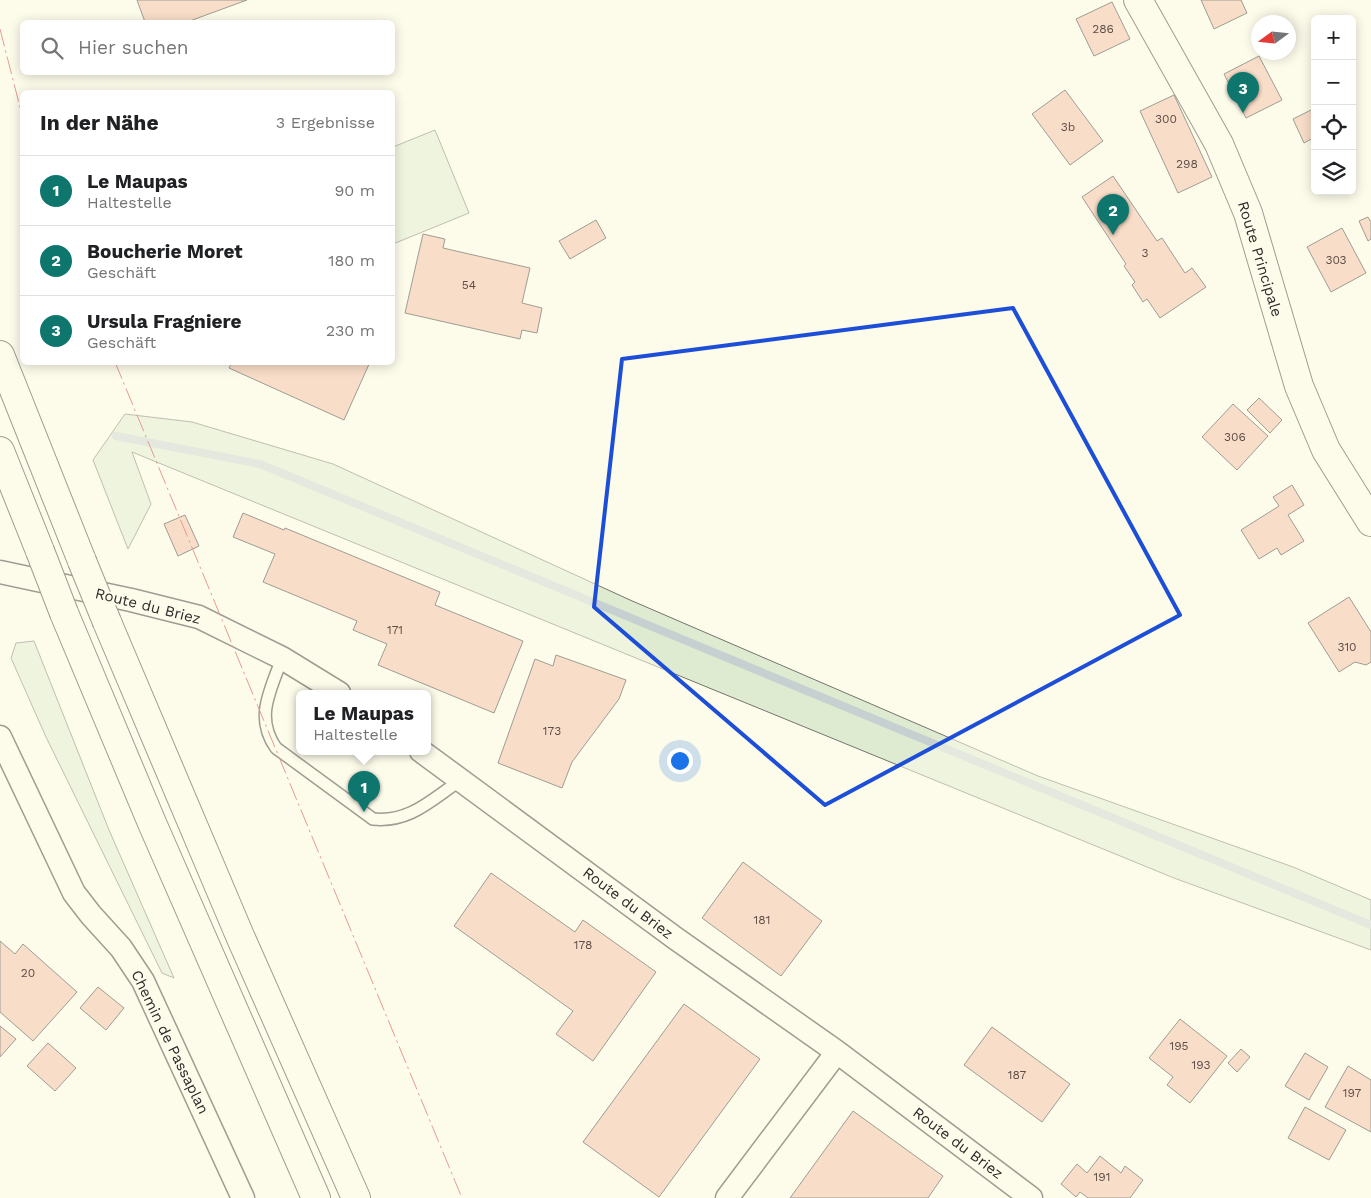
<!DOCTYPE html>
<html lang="de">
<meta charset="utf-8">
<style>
:root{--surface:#fff;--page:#f6f6f6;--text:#202124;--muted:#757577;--line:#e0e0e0;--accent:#0f766e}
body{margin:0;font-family:"Work Sans",sans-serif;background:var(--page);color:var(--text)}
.controls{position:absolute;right:15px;top:15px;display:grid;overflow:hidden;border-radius:8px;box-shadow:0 2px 12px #0003}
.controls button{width:45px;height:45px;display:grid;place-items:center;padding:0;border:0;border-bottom:1px solid var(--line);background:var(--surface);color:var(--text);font:25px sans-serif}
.compass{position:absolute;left:1251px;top:15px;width:45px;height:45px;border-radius:50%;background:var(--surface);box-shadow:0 2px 12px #0003;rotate:255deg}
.you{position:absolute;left:679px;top:760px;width:18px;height:18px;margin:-12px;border:4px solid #fff;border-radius:50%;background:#1a73e8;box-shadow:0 0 0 8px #1a73e833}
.badge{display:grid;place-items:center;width:32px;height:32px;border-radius:50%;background:var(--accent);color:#fff;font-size:16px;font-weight:700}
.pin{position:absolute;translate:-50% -41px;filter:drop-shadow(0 1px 2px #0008)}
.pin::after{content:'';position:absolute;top:26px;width:18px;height:15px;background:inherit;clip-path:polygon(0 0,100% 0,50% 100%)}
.popup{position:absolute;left:296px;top:690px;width:135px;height:65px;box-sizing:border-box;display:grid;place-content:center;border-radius:8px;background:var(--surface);filter:drop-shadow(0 1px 4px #0005);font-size:16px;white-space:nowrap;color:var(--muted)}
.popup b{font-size:19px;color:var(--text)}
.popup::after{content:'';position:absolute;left:50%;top:100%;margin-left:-10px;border:10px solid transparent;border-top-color:var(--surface)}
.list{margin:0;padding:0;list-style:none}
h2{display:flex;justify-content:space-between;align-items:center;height:65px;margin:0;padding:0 20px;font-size:21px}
h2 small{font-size:16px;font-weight:400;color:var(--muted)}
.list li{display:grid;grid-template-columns:32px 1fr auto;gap:15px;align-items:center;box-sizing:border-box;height:70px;padding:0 20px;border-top:1px solid var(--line)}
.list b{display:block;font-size:19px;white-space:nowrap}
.list p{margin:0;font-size:16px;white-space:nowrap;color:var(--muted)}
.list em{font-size:16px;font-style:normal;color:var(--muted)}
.icon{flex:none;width:28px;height:28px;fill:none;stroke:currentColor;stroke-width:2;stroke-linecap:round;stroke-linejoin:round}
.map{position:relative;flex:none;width:1371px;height:1198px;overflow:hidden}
.search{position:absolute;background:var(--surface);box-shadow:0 2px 12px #0003;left:20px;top:20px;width:375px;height:55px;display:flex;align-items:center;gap:12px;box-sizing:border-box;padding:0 18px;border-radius:8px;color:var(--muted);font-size:19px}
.panel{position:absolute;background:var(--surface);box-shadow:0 2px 12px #0003;left:20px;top:90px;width:375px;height:275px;border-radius:8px}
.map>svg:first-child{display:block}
.green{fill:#deebd1;stroke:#74746e}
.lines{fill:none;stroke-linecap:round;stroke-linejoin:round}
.stream{stroke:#c7d0d0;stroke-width:8}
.building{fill:#f2b8a0;stroke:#2b2b2b}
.lane-casing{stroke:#2b2b2b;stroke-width:14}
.street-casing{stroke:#2b2b2b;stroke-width:25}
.primary-casing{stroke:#2b2b2b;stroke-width:30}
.highway-casing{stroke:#2b2b2b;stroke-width:30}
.lane{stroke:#fdfbea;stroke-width:11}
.street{stroke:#fdfbea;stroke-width:22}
.primary{stroke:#fdfbea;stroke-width:28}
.highway{stroke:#fdfbea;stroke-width:28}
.highway-bridge-casing{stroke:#2b2b2b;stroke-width:30;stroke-linecap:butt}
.highway-bridge{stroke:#fdfbea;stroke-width:28}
.power{stroke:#c62828;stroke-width:1;stroke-dasharray:18 4 2.5 4;stroke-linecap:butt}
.marked{fill:none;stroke:#1d4ed8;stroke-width:4;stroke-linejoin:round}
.labels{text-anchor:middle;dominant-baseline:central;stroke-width:4;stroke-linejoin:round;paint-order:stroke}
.number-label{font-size:12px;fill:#5d4e48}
.street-label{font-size:15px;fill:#2b2b2b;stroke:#fdfbea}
</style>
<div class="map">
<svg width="1371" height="1198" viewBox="0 0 1371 1198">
<rect width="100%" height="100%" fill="#fdfbea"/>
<!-- green -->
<path class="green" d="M435 130 469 213 393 244V147Z
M125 414 192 422 333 464 630 600 1038 776 1293 867 1371 900V950L1174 878 132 452 151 504 128 549 93 460Z
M34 641 109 830 174 978 162 973 46 737 11 658 16 643Z"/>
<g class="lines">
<!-- stream -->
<path class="stream" d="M116 436 260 464 1371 925"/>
</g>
<!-- building -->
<path class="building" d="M137 0H247L187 22H145Z
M1201 0H1241L1247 13 1214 29Z
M1112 2 1130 39 1094 56 1076 19Z
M1259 56 1282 100 1246 118 1224 74Z
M1065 90 1103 141 1070 165 1032 114Z
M1174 95 1212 177 1178 193 1140 111Z
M1315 108V137L1304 143 1293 119Z
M1113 176 1157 241 1162 238 1185 273 1192 268 1206 287 1160 318 1147 299 1143 302 1132 285 1135 282 1124 266 1126 264 1082 197Z
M1368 217 1371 222V239L1368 241 1359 221Z
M596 220 606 238 570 259 559 241Z
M1342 228 1366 273 1331 292 1307 247Z
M423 234 445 239 443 248 530 268 522 303 542 308 537 333 522 330 520 339 405 313Z
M232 362H370L344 420 229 368Z
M1259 398 1282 420 1270 433 1247 410Z
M1233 404 1268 436 1237 470 1202 437Z
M1292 485 1304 505 1288 515 1304 541 1281 555 1277 548 1259 559 1241 530 1279 506 1273 497Z
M243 513 284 530 285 528 440 592 435 605 523 641 494 713 378 665 387 644 353 630 357 621 263 582 275 554 233 537Z
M185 515 199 546 178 556 164 524Z
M1349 597 1371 632V662L1366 665 1355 662 1339 672 1308 623Z
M556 655 626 680 619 699 572 762 562 788 498 763 535 659 553 666Z
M743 862 822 921 781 976 702 918Z
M491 873 575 932 583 920 656 972 593 1061 556 1034 573 1011 454 926Z
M0 941 15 954 23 944 77 992 33 1041 0 1012Z
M98 987 124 1008 106 1030 80 1008Z
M684 1004 760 1059 659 1197 583 1142Z
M1180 1019 1227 1056 1190 1103 1167 1085 1173 1077 1149 1058Z
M0 1026 16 1039 0 1057Z
M992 1027 1070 1084 1042 1122 964 1065Z
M48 1043 76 1068 55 1091 27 1066Z
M1241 1049 1250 1057 1237 1072 1228 1063Z
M1305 1053 1328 1067 1309 1100 1285 1086Z
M1348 1066 1371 1080V1132L1325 1107Z
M1305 1107 1346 1130 1329 1160 1288 1138Z
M853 1111 943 1176 928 1198H790Z
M1100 1156 1121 1173 1125 1166 1143 1180 1130 1198H1088L1080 1192 1076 1197 1061 1184 1077 1164 1087 1173Z"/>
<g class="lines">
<defs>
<path id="lane" d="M282 658C271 690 254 717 276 748L373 819C410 823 432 799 461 780"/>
<path id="street" d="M0 572 131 600 199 617 282 658 339 693
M0 737 74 893 91 915 121 948 143 981 243 1198
M421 751 675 938 837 1052 1031 1198
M727 1198 837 1052"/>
<path id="primary" d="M1138 0 1219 144 1248 213 1299 386 1326 450 1371 522"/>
<path id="highway" d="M0 355 82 561
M0 451 40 551
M64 613 152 823 316 1198
M107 622 240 936 356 1198"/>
</defs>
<!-- lane casing -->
<use href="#lane" class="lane-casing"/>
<!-- street casing -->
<use href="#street" class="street-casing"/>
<!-- primary casing -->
<use href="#primary" class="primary-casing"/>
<!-- highway casing -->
<use href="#highway" class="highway-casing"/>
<!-- lane -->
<use href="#lane" class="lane"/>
<!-- street -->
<use href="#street" class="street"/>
<!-- primary -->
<use href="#primary" class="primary"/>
<!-- highway -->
<use href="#highway" class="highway"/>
<defs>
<path id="highway-bridge" d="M40 551 64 613
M82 561 107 622"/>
</defs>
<!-- highway-bridge casing -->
<use href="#highway-bridge" class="highway-bridge-casing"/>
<!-- highway-bridge -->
<use href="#highway-bridge" class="highway-bridge"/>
<!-- power -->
<path class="power" d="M0 29 22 115
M115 362 462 1198"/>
</g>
<!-- marked area -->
<path d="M0 0H1371V1198H0ZM1013 308 1180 615 825 805 594 607 622 359Z" fill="#fdfbea" fill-opacity=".55" fill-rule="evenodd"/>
<path class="marked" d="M1013 308 1180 615 825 805 594 607 622 359Z"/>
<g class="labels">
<!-- number labels -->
<g class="number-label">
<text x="1103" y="29">286</text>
<text x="1166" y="119">300</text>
<text x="1068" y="127">3b</text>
<text x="1187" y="164">298</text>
<text x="1145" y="253">3</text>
<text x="1336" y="260">303</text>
<text x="469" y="285">54</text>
<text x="1235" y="437">306</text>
<text x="395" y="630">171</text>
<text x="1347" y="647">310</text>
<text x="552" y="731">173</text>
<text x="762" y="920">181</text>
<text x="583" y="945">178</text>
<text x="28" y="973">20</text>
<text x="1179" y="1046">195</text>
<text x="1201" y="1065">193</text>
<text x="1017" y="1075">187</text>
<text x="1352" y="1093">197</text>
<text x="1102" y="1177">191</text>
</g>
<!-- street labels -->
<g class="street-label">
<text transform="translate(1260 259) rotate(73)">Route Principale</text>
<text transform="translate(148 606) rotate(14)">Route du Briez</text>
<text transform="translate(628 903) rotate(37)">Route du Briez</text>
<text transform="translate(170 1042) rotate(64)">Chemin de Passaplan</text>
<text transform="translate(958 1143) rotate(37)">Route du Briez</text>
</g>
</g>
</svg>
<div class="controls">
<button>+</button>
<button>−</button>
<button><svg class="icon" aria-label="locate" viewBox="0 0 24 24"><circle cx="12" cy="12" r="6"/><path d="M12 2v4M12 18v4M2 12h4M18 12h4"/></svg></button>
<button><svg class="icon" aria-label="layers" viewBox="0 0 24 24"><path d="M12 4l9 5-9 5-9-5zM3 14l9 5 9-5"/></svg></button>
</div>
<svg class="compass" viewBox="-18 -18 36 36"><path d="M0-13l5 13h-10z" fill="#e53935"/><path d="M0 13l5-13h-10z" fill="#757577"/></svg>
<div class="you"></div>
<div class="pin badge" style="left:364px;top:812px">1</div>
<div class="popup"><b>Le Maupas</b>Haltestelle</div>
<div class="pin badge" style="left:1113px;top:235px">2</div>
<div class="pin badge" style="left:1243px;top:113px">3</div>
<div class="search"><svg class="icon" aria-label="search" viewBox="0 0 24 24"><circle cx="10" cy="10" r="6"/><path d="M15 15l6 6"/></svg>Hier suchen</div>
<section class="panel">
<h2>In der Nähe<small>3 Ergebnisse</small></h2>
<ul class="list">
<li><span class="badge">1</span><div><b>Le Maupas</b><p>Haltestelle</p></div><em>90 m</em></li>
<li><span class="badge">2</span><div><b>Boucherie Moret</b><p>Geschäft</p></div><em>180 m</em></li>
<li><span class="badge">3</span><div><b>Ursula Fragniere</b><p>Geschäft</p></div><em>230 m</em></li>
</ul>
</section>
</div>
